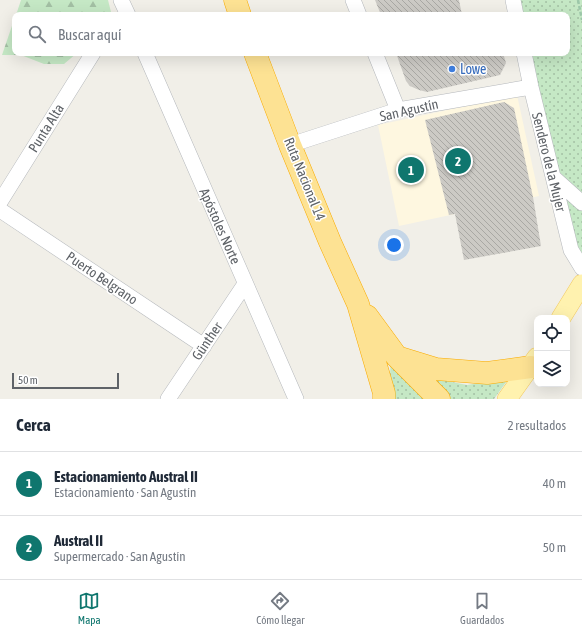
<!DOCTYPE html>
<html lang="es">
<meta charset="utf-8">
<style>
:root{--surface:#fff;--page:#f2f2f3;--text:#1f2937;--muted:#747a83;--line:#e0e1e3;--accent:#0f766e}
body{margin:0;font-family:"Asap Condensed",sans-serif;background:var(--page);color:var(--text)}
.controls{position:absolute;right:12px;bottom:12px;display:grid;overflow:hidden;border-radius:8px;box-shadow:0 4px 16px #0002}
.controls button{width:36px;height:36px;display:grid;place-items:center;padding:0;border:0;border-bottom:1px solid var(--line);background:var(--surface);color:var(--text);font:20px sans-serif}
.scale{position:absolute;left:12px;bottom:10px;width:107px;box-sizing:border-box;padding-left:4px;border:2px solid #5f6368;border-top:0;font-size:11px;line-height:14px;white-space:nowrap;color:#5f6368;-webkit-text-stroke:3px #fff;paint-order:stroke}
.you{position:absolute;left:394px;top:245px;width:14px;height:14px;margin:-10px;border:3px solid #fff;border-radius:50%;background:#1a73e8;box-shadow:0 0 0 6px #1a73e833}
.badge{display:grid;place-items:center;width:26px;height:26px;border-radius:50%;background:var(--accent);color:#fff;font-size:13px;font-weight:700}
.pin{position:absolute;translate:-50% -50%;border:2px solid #fff;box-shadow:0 1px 4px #0006}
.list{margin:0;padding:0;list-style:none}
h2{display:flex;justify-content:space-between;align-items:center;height:52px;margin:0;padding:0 16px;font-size:17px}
h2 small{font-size:13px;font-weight:400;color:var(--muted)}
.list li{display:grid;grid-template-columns:26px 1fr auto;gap:12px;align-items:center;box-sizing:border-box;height:64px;padding:0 16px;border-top:1px solid var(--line)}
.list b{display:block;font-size:15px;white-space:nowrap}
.list p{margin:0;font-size:13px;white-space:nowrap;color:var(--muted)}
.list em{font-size:13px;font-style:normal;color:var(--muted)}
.icon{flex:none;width:22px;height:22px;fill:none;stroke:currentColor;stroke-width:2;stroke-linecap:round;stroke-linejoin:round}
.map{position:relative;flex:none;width:582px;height:399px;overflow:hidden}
.search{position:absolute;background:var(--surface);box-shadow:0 4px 16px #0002;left:12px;right:12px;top:12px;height:44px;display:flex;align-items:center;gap:10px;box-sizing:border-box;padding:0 14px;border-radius:8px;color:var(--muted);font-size:15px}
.sheet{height:180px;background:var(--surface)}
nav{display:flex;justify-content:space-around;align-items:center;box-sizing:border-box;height:56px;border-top:1px solid var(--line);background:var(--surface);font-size:11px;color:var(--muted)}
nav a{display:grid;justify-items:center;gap:2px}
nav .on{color:var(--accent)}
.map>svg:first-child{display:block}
.commercial{fill:#fef7e0}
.grass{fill:url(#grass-dots)}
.forest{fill:url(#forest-firs)}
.building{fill:url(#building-back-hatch)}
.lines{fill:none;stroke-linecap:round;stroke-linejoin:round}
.minor-casing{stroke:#b5b8bc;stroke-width:16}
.major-casing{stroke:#f2c960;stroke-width:20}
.highway-casing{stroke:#f9ab00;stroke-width:23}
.path{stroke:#9cc7a9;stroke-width:2.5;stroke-dasharray:4 2;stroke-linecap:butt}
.minor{stroke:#fff;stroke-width:15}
.major{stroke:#fff2af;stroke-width:19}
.highway{stroke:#fde293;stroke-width:22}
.shop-dot{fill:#3f7fe0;stroke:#fff;stroke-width:1.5}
.labels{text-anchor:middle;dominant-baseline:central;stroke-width:3;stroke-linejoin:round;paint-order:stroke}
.shop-label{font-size:14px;fill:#366cbe;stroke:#fff;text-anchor:start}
.street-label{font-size:14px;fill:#5f6368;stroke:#fff}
</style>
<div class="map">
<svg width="582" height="399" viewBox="0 0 582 399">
<defs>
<pattern id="grass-dots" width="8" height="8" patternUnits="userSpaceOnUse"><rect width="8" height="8" fill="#c5e8c5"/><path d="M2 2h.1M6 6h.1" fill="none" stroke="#a3c0a4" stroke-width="1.8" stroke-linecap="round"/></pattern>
<pattern id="forest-firs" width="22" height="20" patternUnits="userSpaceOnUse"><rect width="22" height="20" fill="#c5e8c5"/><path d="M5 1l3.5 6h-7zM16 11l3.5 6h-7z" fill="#a3c0a4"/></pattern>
<pattern id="building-back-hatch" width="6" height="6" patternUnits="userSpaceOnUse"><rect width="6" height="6" fill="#cccac5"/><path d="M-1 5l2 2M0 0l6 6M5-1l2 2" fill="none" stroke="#a9a8a4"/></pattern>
</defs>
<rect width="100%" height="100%" fill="#f1efe8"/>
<!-- commercial -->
<path class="commercial" d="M517 95 539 196 399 226 378 125Z"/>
<!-- grass -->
<path class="grass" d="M513 0H582V268L524 53H567V15H516Z
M391 354 432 399H389Z
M427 377 467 385 509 378 494 399H450Z"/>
<!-- forest -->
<path class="forest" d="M21 0H108L111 12 109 15H16Z
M15 17V53H77L64 64H44L21 55H2Z"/>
<!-- building -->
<path class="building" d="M375 0H459L462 15H381Z
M396 53H503L506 63 500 75 427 92 419 90 410 86 406 81Z
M504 102 514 108 533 197 541 246 464 260 455 214 449 215 425 120Z"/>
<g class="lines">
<defs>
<path id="minor" d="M121 0 128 15
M353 0 359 15
M513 0 516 15
M145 53 296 399
M375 53 398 110
M524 53 531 87 571 250 582 268
M290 145 398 110 531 87
M553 177 582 203
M0 202 93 53
M0 210 204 346
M168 399 245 284"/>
<path id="major" d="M561 318 582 284
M507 399 537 357"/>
<path id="highway" d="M235 0 240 15
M255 53 290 145 330 242 358 304 384 393V399
M367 316 397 357 439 399
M397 357 436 369 487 373 531 367"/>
</defs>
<!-- minor casing -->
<use href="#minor" class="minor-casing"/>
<!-- major casing -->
<use href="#major" class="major-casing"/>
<!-- highway casing -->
<use href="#highway" class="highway-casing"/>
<!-- path -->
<path class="path" d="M578 0 582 20"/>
<!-- minor -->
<use href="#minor" class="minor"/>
<!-- major -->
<use href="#major" class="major"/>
<!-- highway -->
<use href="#highway" class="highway"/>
</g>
<!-- markers -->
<circle class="shop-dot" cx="452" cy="69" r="4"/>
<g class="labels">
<!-- shop labels -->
<g class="shop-label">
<text x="460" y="69">Lowe</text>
</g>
<!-- street labels -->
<g class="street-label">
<text transform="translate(409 110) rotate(-13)">San Agustín</text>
<text transform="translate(46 128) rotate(-58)">Punta Alta</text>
<text transform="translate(549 162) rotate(76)">Sendero de la Mujer</text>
<text transform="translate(305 179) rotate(68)">Ruta Nacional 14</text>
<text transform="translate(220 226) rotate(66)">Apóstoles Norte</text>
<text transform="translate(102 278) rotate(34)">Puerto Belgrano</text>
<text transform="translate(207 341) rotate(-56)">Günther</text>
</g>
</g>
</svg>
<div class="controls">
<button><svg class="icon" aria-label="locate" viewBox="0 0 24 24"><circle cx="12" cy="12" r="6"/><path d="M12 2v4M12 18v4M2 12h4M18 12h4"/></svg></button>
<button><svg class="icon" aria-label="layers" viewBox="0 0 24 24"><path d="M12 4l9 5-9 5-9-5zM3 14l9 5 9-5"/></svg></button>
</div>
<div class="scale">50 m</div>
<div class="you"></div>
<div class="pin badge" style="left:411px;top:170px">1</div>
<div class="pin badge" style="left:458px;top:161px">2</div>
<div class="search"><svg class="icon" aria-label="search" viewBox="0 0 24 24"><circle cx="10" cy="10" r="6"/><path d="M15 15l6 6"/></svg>Buscar aquí</div>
</div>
<section class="sheet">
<h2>Cerca<small>2 resultados</small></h2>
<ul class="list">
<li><span class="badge">1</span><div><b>Estacionamiento Austral II</b><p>Estacionamiento · San Agustín</p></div><em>40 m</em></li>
<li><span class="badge">2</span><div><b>Austral II</b><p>Supermercado · San Agustín</p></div><em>50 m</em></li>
</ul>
</section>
<nav>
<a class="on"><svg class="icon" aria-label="map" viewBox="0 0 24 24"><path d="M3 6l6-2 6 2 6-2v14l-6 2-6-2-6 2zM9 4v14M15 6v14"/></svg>Mapa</a>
<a><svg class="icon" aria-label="directions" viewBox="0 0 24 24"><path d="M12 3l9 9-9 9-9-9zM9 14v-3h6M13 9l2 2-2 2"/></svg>Cómo llegar</a>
<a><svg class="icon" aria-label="saved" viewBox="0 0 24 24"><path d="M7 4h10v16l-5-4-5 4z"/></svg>Guardados</a>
</nav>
